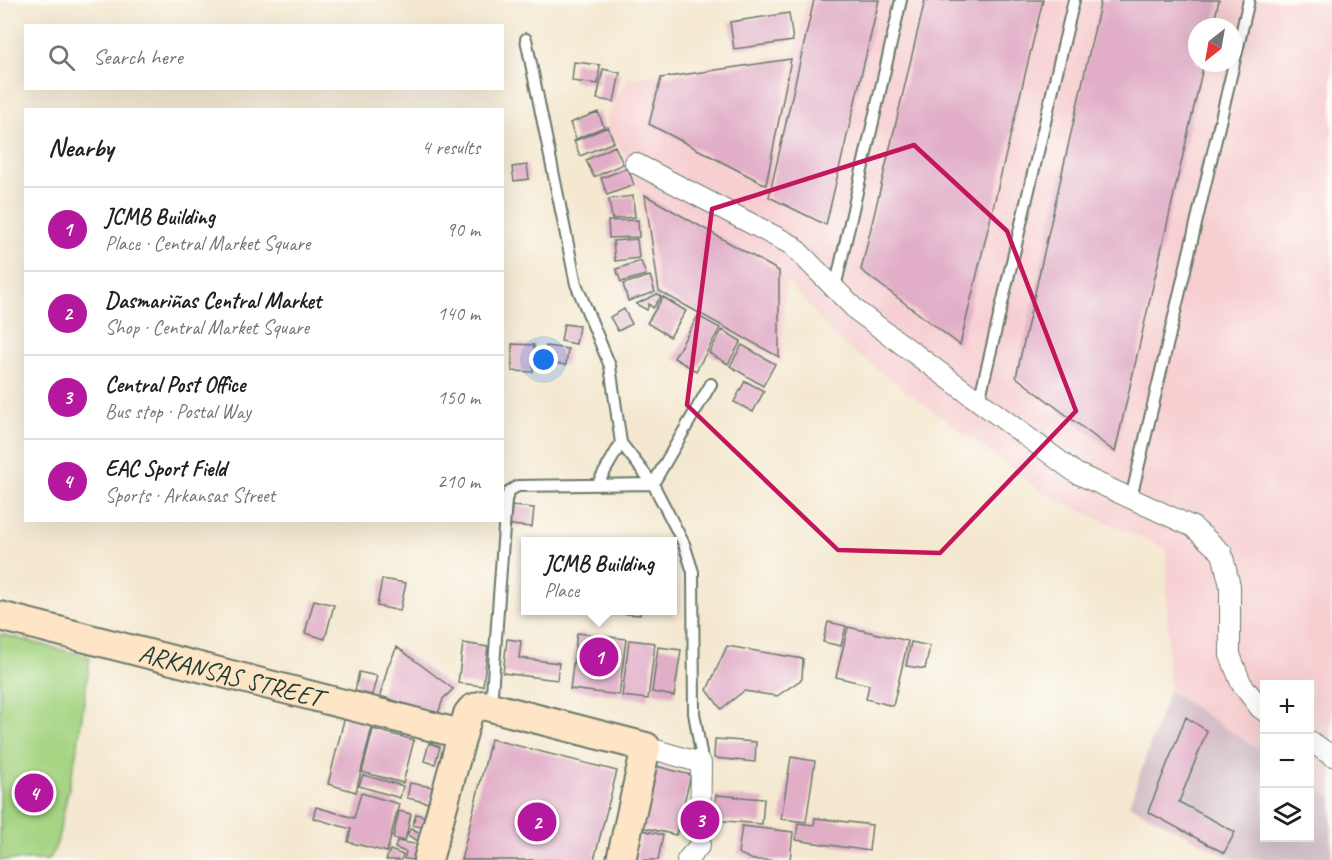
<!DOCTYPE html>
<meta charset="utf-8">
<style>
:root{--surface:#fff;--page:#f6f6f6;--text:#202124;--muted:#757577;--line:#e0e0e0;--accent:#b5179e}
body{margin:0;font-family:Caveat,sans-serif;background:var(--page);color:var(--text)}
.controls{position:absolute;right:18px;bottom:18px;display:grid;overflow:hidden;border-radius:0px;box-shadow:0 6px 24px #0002}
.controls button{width:54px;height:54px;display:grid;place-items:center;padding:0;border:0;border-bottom:2px solid var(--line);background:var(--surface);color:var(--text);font:30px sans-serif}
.compass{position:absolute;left:1188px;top:18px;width:54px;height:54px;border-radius:50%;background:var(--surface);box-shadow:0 6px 24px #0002;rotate:211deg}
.you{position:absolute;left:544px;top:360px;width:21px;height:21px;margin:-15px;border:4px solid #fff;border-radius:50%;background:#1a73e8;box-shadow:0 0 0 9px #1a73e833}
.badge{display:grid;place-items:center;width:39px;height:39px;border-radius:50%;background:var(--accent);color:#fff;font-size:20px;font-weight:700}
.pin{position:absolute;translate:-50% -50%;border:3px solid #fff;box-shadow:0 2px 6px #0006}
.popup{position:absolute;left:521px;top:537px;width:156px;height:78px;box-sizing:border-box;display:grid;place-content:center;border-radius:0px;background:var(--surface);filter:drop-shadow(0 2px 4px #0005);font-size:20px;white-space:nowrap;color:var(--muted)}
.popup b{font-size:22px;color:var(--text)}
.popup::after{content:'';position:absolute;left:50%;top:100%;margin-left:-12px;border:12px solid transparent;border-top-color:var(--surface)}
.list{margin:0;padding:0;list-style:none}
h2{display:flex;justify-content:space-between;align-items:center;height:78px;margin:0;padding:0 24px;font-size:26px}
h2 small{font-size:20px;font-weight:400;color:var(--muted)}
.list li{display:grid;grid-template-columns:39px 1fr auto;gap:18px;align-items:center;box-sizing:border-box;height:84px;padding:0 24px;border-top:2px solid var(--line)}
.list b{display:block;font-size:22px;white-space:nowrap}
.list p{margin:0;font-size:20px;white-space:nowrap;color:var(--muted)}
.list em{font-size:20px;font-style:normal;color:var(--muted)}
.icon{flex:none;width:33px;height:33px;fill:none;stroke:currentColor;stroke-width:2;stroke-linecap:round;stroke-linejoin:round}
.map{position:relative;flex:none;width:1332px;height:860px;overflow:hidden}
.search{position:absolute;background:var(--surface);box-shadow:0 6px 24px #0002;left:24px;top:24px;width:480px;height:66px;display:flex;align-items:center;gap:15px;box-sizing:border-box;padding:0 21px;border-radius:0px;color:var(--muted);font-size:22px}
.panel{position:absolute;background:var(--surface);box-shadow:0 6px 24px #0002;left:24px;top:108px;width:480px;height:414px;border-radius:0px}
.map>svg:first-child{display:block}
.built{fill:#f7cfd1;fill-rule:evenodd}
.industrial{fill:#d2bdc6}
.green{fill:#a5d482;stroke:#62885b;stroke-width:1.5}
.building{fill:#e1adc7}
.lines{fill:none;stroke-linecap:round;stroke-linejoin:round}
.lane-casing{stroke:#6a796b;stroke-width:14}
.street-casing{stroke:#6a796b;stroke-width:22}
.secondary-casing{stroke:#6a796b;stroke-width:32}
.lane{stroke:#fff;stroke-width:10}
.street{stroke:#fff;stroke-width:20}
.secondary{stroke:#fde5c5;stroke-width:28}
.marked{fill:none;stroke:#c2185b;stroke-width:4.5;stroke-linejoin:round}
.labels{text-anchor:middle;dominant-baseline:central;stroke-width:4.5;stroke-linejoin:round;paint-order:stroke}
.street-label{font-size:26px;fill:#1f3d34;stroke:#fdfcf7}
</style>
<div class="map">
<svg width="1332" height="860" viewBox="0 0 1332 860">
<rect width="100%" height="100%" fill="#fdfcf7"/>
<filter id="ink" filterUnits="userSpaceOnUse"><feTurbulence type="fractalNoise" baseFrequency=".0167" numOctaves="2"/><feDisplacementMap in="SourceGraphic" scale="12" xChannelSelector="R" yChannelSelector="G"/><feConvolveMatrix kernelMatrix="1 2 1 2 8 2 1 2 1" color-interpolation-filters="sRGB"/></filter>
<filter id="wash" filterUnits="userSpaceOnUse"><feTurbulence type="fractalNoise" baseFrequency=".008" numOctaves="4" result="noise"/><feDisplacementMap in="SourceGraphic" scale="24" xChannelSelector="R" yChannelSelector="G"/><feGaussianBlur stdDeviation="1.35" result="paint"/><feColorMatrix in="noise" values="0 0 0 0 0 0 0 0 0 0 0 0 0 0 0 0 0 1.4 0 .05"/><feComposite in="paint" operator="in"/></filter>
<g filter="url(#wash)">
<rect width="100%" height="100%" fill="#f4e8d0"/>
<!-- built -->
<path class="built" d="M807 0H1309L1332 8V797L1310 782V684H1264V753L1169 691 1166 549 1046 495 839 341 786 280 782 364 658 292 648 267 640 192 606 118 628 79 794 54ZM1197 27H1233V63H1197Z"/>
<!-- industrial -->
<path class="industrial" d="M1169 691 1264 753V838H1310V782L1332 797V860H1234L1129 805Z"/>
<!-- green -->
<path class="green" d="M0 634 90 657 78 744 57 843 49 860H0Z"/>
<g id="blocks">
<!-- building -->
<path class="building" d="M814 0H879L826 225 769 197Z
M925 0H1043L960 345 861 270Z
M1101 0H1219L1213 27H1197V63H1204L1115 452 1016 377Z
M789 13 793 41 734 49 730 22Z
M791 59 766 185 649 124 661 78Z
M574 62 600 65 598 84 572 81Z
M603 69 620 73 614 102 597 99Z
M598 112 604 127 576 139 570 123Z
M608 127 614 142 580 156 574 141Z
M615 146 623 164 594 177 586 160Z
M527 165 529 179 514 181 512 167Z
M628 168 634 185 607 195 601 178Z
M645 195 779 271V357L659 291Z
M633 196 635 217 612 219 609 199Z
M638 220 639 237 609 238 608 221Z
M637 239 639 258 615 261 613 241Z
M641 261 646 275 621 282 616 269Z
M650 276 655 292 628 301 623 284Z
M657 294 661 297 653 308 649 304 647 310 636 304Z
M663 297 686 311 670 337 647 323Z
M624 309 632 324 618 331 610 317Z
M698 316 720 328 696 371 674 358Z
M564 324 579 326 576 344 561 341Z
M722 330 741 341 728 364 709 353Z
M512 344 534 345 533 372 512 371Z
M742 345 775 364 763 386 730 366Z
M546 346 568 349 566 365 544 362Z
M745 381 764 391 753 412 734 402Z
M512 506 534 508 532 527 510 525Z
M382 579 406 583 400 611 377 606Z
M314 600 334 605 325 639 305 633Z
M614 610H640V615L614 613Z
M828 622 846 626 841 646 823 642Z
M848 627 908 641 893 706 866 699 869 685 836 677Z
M577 633 626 639 619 695 570 689Z
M507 639 521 641 519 658 559 663 557 680 503 673Z
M629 640 655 643 648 699 622 696Z
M911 642 930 646 925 669 906 666Z
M463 643 488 647 483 686 458 683Z
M727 646 803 659 802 679 777 696 744 691 721 709 707 690Z
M397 647 453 689 443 699 438 714 380 696 388 666Z
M658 647 681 650 674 696 652 692Z
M359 672 377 676 372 695 355 691Z
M345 716 373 723 356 792 328 784Z
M1186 717 1207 731 1179 802 1235 832 1224 853 1148 812Z
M373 729 414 740 403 783 362 772Z
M491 739 617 771 594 860H461Z
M715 739 756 742 755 762 714 758Z
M429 743 440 747 435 764 424 761Z
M791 757 815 761 806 822 781 819Z
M656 766 691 775 676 835 641 827Z
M363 775 403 786 400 798 359 786Z
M410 783 433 787 429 803 407 798Z
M361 793 399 804 387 852 348 842 351 829 313 818 316 807 354 818Z
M716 795 764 799 762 824 713 820Z
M399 811 411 814 405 841 393 838Z
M416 814 427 817 424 828 413 825Z
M815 818 872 825 869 851 796 840 798 823 814 825Z
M742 826 793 832 790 860H753L738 853Z
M411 828 422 834 418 841 407 835Z
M642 830 663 835 658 860H636Z
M397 841 420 845 416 860 404 859 406 852 395 848Z
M390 850 403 855 401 860H386Z"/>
</g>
</g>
<g filter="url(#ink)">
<use href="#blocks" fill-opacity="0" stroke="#6a796b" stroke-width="1.5"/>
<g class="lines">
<defs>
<path id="lane" d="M526 39 576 284 610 366 621 443 653 484 684 544 693 572 694 713 701 753V763
M835 288 901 0
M979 401 1074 0
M653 484 711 384
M597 485 621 443
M1131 498 1249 0
M491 707 506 500 509 491 518 486 653 484"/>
<path id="street" d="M635 163 792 245 857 311 1076 473 1193 527 1222 553 1230 586V655L1241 683 1260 708 1264 711
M1310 741 1332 756
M646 747 701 763 700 845 687 860"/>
<g id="secondary">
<path id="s1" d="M0 616 461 734"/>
<path d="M428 860 468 714 472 709 483 705 646 747 621 860"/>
</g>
</defs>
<!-- lane casing -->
<use href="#lane" class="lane-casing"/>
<!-- street casing -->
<use href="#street" class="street-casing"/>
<!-- secondary casing -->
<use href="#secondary" class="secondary-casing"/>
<!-- lane -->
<use href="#lane" class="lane"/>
<!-- street -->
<use href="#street" class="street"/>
<!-- secondary -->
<use href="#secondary" class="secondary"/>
</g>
</g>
<!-- marked area -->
<path class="marked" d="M914 145 1007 231 1076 411 940 553 838 550 687 405 712 209Z"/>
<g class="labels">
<!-- street labels -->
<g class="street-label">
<text stroke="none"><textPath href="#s1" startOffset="238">ARKANSAS STREET</textPath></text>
</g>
</g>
</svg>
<div class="controls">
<button>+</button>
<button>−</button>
<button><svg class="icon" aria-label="layers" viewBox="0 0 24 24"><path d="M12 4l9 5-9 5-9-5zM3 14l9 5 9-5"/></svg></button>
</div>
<svg class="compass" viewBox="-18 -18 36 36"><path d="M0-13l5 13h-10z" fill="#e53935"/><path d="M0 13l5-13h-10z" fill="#757577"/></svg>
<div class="you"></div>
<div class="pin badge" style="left:599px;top:657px">1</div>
<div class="popup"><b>JCMB Building</b>Place</div>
<div class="pin badge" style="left:537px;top:822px">2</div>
<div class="pin badge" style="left:700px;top:820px">3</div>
<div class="pin badge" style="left:34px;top:793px">4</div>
<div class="search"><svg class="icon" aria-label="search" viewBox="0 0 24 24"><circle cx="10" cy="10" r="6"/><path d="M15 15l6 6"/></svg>Search here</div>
<section class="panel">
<h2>Nearby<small>4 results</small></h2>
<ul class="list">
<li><span class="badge">1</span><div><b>JCMB Building</b><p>Place · Central Market Square</p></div><em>90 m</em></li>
<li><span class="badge">2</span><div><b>Dasmariñas Central Market</b><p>Shop · Central Market Square</p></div><em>140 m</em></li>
<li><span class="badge">3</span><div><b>Central Post Office</b><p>Bus stop · Postal Way</p></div><em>150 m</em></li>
<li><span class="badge">4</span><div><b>EAC Sport Field</b><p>Sports · Arkansas Street</p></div><em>210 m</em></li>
</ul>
</section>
</div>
